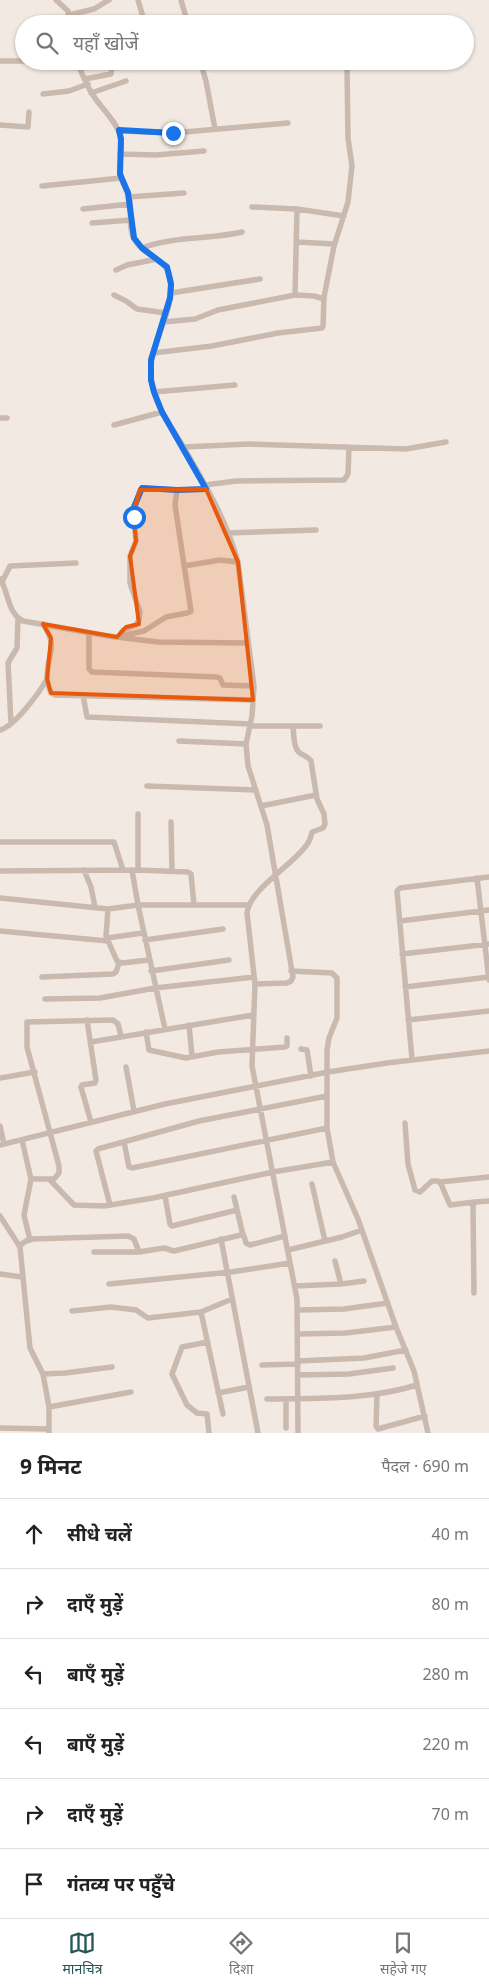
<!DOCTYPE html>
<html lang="hi">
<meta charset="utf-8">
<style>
:root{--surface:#fff;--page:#f2f2f2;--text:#222;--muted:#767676;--line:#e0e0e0;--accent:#265656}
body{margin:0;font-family:"Noto Sans","Noto Sans Devanagari",sans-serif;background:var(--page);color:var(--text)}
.stop{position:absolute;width:15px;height:15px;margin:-11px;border:4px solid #1a73e8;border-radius:50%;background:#fff}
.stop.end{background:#1a73e8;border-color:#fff;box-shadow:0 1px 5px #0008}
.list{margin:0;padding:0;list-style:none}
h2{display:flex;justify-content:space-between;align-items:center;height:65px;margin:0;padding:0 20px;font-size:21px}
h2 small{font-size:16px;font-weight:400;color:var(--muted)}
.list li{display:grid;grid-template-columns:32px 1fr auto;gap:15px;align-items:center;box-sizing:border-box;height:70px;padding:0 20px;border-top:1px solid var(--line)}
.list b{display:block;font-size:19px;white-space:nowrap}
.list em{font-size:16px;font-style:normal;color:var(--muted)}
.icon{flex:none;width:28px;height:28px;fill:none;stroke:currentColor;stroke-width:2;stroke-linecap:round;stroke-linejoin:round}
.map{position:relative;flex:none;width:489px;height:1433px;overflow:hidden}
.search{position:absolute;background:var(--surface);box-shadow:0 1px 4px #0004;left:15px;right:15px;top:15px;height:55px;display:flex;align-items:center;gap:12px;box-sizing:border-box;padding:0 18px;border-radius:28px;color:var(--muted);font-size:19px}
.sheet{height:485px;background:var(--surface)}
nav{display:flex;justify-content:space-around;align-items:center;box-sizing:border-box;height:70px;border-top:1px solid var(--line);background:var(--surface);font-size:14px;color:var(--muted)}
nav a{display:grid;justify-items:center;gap:2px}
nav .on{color:var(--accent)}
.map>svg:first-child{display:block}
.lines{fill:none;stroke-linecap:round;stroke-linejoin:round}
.minor{stroke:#c9b9af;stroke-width:5.5}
.route{stroke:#1a73e8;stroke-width:6}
.marked{fill:#e8590c;fill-opacity:0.2;stroke:#e8590c;stroke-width:4;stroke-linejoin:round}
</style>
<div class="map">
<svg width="489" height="1433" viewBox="0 0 489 1433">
<rect width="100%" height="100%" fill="#f2eae2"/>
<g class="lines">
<!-- minor -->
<path class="minor" d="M56 0 68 11 69 24
M138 0 145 24
M181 0 188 24
M69 15 94 9 109 0
M0 61H24
M76 61C82 72 86 85 93 95 100 107 118 123 120 136 123 148 119 161 120 173 120 181 126 187 129 194 133 208 127 225 134 239 145 259 169 256 171 283 174 320 142 347 153 389 158 410 172 428 183 446 204 482 227 521 238 562L254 686 252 716 246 744 248 766 267 825 293 977 291 981 287 983 255 984 252 1066 297 1299 298 1433
M200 61 206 81 215 129
M167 66 200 64
M85 79 111 74 112 65 121 61
M91 93 126 81
M43 94 69 91 88 84
M0 125 28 127 29 112
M119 131 173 133 288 123
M120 154 156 155 204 151
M42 186 121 178
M129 197 184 193
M252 207 297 209 344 216
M83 209 130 204
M92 223 131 220
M296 242 334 244
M142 248C173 236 208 240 242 232
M116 270 127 265 157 259
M171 293 260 279
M114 295 126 301 137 309 166 313
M295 295 297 209
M163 322 195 319 218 310 295 295 314 296 324 299
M153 353 212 346 278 333 322 328 323 326 324 297 334 246 348 202 352 166 348 138 347 68
M154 392 235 385
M0 418H7
M114 425 162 412
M184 447 249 444 406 449 446 442
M205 485 236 481 344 480 348 474 349 447
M228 533 316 530
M184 566 220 560 238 562
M0 579C9 592 7 613 23 621L108 636 158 642 248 643
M2 582 10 566 76 563
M43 624C59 648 47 653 47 677 47 682 49 688 51 693L55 695 253 700
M89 633V669L92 672 217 677 220 678 223 685 254 686
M119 636 123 630 136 625 139 620 140 612 130 583V556L136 541 133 513 140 490 142 488 177 490 206 489
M121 636 144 631 166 617 187 613 191 611 175 505 177 490
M83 695 87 717 250 724
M11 723 8 663 17 648 18 618
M250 726H320
M0 730C15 726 39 693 47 679
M179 741 246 744
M147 786 256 790
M261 806 316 795
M171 822 172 871
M0 842H114L123 870
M84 870 91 887 95 907
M132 870 138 905 165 1029
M138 870V814
M0 871 138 870 188 872 191 874 194 905
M477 878 489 980
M0 898 108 909 138 905H249
M108 909 106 936 117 961 122 963 149 960
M400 921 489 910
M0 931 108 941
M107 938 143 933
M145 940 223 929
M402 954 489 944
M151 971 229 960
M291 971 332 973 337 978V1018L329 1038 327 1050V1128L333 1162 358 1219 396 1327 414 1371 428 1433
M42 977 113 974 116 972 119 963
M255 984 247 913C250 888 295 864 308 843 310 840 311 836 312 832L323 828 325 824 324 814 317 799 311 761C308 757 306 756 301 754 293 749 294 735 293 726
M405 987 489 977
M45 999 100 998 155 988 254 977
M87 1020 96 1080 95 1083 82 1085 81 1087 91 1122
M408 1020 489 1011
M189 1025 192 1056
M146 1032 149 1050 186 1058 218 1052 285 1047 287 1046V1038
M91 1042 253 1015
M301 1049 307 1050 311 1076
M412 1059 397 891 400 888 489 877
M126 1067 134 1111
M0 1078 35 1072
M405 1123 408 1164 415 1190 420 1192 432 1181H438L441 1184 450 1205 475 1202
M0 1126 4 1144
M22 1140 31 1179 24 1215 30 1240
M124 1142 129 1167 132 1168 327 1128
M0 1145 165 1104 328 1072 387 1063 489 1051
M31 1179H54L59 1173V1166L27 1047V1022L113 1020 118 1024 121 1036
M51 1181 74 1205 104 1206 153 1198 273 1172 333 1162
M440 1182 489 1177
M312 1184 325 1241
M165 1196 170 1224 172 1226 237 1210
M234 1197 243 1235
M110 1205 96 1151 98 1149 199 1121 327 1096
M0 1216 20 1247 30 1348 43 1374 49 1407V1433
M221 1239 258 1433
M19 1246 26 1241 33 1239 128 1236 134 1239 139 1252
M288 1250 342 1237 362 1230
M94 1252H139L164 1248 174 1251 241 1235 244 1236 246 1243 250 1245 285 1236
M335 1261 341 1284
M0 1274 22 1277
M109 1284 231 1272 290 1263
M295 1286 341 1284 364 1281
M474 1293 473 1205 475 1202 489 1201
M298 1310 344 1309 388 1303
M72 1311 111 1307 136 1310 148 1318 201 1312 232 1299
M201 1312 223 1414
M298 1334 346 1333 396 1327
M208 1342 182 1347 172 1374 187 1405 197 1413 207 1414 209 1433
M298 1361 364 1358 406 1350
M262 1365 298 1364
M43 1374 65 1373 112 1367
M298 1375 349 1374 393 1368
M218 1393 249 1387
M377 1395 376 1426 378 1429 425 1416
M267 1399C318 1398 368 1400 417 1385
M286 1399V1428
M49 1407 131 1392
M0 1428 49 1429"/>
</g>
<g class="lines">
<!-- route -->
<path class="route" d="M134 517V507L142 488 177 490 206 489 162 412 154 392 151 380V360L170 298 171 284 167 267 142 248 134 238 128 193 120 174 121 139 119 130 173 133"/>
</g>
<!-- marked area -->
<path class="marked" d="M206 489 238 562 253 700 51 693 47 679 51 638 43 624 117 637 126 627 139 624 130 556 136 541 133 513 140 490Z"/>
</svg>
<div class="stop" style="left:134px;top:517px"></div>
<div class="stop end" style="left:173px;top:133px"></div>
<div class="search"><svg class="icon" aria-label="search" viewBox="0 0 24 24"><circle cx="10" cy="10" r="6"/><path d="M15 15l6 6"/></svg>यहाँ खोजें</div>
</div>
<section class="sheet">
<h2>9 मिनट<small>पैदल · 690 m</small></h2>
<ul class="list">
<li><svg class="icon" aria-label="ahead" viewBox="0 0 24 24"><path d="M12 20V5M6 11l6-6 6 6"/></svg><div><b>सीधे चलें</b></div><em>40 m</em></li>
<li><svg class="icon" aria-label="right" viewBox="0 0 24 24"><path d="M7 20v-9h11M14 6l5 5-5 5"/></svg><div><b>दाएँ मुड़ें</b></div><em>80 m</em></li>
<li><svg class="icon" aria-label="left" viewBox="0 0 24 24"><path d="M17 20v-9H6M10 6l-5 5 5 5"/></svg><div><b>बाएँ मुड़ें</b></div><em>280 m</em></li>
<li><svg class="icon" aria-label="left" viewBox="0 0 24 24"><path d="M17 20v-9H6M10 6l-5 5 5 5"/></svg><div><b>बाएँ मुड़ें</b></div><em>220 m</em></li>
<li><svg class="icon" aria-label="right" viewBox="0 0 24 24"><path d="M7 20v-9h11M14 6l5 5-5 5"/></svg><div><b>दाएँ मुड़ें</b></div><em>70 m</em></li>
<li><svg class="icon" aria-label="arrive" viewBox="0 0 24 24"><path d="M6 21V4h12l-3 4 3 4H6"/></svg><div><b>गंतव्य पर पहुँचे</b></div></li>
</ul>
</section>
<nav>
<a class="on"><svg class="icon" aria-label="map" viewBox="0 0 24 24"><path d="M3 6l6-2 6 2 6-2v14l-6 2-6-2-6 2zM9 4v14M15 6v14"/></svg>मानचित्र</a>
<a><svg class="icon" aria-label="directions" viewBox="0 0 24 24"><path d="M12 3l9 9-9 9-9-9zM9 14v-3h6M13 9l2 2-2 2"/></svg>दिशा</a>
<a><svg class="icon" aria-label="saved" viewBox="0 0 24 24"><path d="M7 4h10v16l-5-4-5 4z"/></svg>सहेजे गए</a>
</nav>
